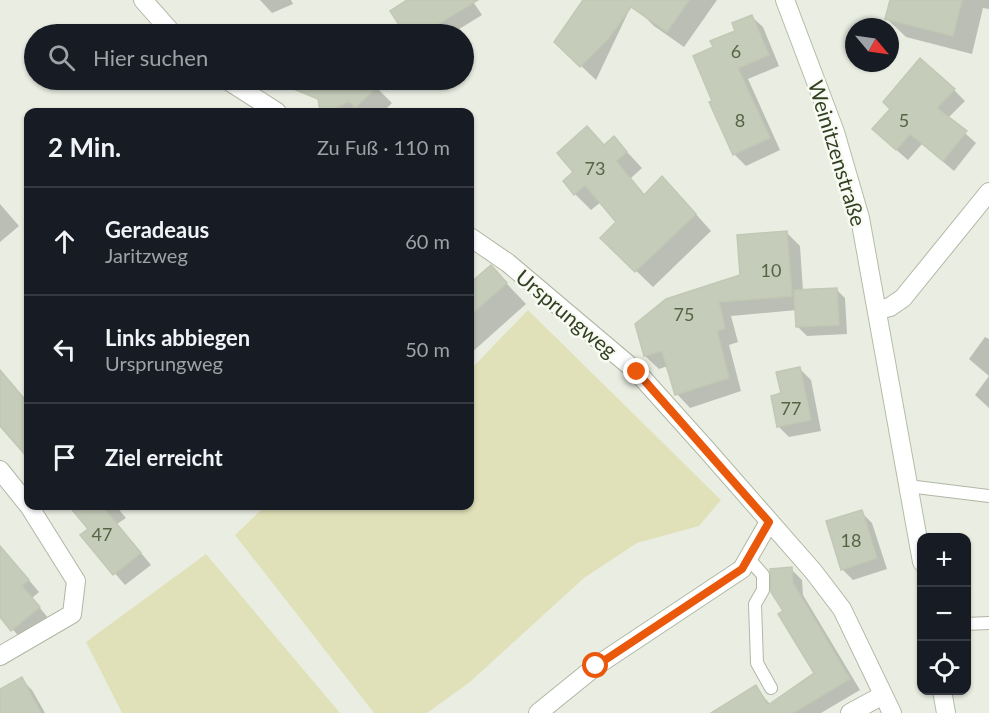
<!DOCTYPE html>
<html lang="de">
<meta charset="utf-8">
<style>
:root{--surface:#171b24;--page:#242831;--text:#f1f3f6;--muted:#9ea1a6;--line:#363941}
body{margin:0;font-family:Lato,sans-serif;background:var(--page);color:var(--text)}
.controls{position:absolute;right:18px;bottom:18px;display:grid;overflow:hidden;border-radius:12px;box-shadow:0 2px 4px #0004}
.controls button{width:54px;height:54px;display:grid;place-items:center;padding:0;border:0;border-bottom:2px solid var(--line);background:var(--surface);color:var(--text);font:30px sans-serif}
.compass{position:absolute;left:845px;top:18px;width:54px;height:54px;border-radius:50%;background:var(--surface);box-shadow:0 2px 4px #0004;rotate:119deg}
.stop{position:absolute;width:18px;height:18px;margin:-14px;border:4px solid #ea580c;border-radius:50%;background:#fff}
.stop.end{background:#ea580c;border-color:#fff;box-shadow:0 2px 6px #0008}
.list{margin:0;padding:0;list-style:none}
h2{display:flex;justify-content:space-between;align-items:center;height:78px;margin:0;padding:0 24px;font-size:26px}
h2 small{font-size:20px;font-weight:400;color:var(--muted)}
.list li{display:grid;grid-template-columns:39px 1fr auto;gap:18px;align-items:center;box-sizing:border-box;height:108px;padding:0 24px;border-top:2px solid var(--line)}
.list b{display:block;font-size:22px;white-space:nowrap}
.list p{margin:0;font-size:20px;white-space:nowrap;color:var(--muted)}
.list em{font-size:20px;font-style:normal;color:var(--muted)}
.icon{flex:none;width:33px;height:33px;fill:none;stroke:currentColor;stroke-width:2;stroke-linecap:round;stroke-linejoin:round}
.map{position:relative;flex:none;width:989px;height:713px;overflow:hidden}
.search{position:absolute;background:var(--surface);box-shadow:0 2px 4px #0004;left:24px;top:24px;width:450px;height:66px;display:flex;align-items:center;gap:15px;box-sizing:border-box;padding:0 21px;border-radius:33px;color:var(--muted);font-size:22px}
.panel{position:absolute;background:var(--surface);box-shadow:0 2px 4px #0004;left:24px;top:108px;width:450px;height:402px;border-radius:12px}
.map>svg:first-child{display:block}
.green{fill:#e1e1b9}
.shadow{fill:#0003}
.building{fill:#c6ccba;stroke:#c2c8b4;stroke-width:1.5}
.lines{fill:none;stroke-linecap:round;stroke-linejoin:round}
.service-casing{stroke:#afb7a4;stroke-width:14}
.minor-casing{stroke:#afb7a4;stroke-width:20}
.secondary-casing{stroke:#b3bea2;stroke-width:20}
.service{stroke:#fff;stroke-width:12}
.minor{stroke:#fff;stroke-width:18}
.secondary{stroke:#fff;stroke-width:18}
.route{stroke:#ea580c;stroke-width:8}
.labels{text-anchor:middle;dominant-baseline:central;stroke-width:5;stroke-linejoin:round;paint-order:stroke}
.number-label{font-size:18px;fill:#566446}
.street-label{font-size:21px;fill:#314120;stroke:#f8faf3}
</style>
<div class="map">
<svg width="989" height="713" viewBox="0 0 989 713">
<rect width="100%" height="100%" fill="#eaeee2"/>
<!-- green -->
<path class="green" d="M528 310 721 500 699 526 637 543 584 578 470 682 427 713H374L235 535 265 506H470V370Z
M206 554 340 713H122L86 642Z"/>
<!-- shadow -->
<path class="shadow" d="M260 0H291L293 4 272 13Z
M410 0H472L482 15 451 34H407L392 11Z
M585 0H634L596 80 556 42Z
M645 0H717L684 47 654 26 638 10Z
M892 0H989V9L983 8 972 54 906 37 887 19Z
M751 16 763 27 779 66 748 79 780 150 746 166 735 155 711 103 714 101 715 48Z
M299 80H387L378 89 392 103 383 112H322L320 102Z
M954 90 965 101 948 118 976 143 954 171 922 144 908 160 885 140 892 109Z
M614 138 642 168 631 178 645 195 678 194 711 231 653 287 602 238 618 222 601 202 591 210 575 194 605 146Z
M0 204 19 226 0 242Z
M786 232 800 246 803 291 836 289 845 298 847 334 807 336 798 327 797 310 731 316 738 342 729 345 741 391 690 408 677 394 668 366 659 369 645 356 742 276Z
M491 267 526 304 470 354V285Z
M985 337 989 339V408L975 395 989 376 969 359Z
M800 369 811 380 821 431 789 437 778 426 782 395Z
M0 372 28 405V458L0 425Z
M69 506H116L126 518 117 524 151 565 125 585 82 535 90 529Z
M861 512 872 523 887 569 853 580 842 569Z
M0 546 39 592 32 598 49 619 23 641 0 615Z
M791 569 802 580 803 595 860 690 821 713H713L755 687 771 705 816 674 785 612Z
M21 679 32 690 45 713H0V691Z"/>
<!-- building -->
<path class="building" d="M407 0H478L422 34H405L390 11Z
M583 0H689L667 32 631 7 609 38 580 67 554 42Z
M890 0H962L953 36 885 19Z
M752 15 769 55 738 68 770 138 733 155 709 102 712 101 693 56 713 47 710 41 735 31 732 23Z
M920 58 955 89 937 108 967 131 943 161 910 134 896 150 872 129 890 109 883 102Z
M272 80H384L355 108 349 101 329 112H320L318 99Z
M587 126 604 145 614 136 627 152 616 161 644 195 662 176 696 214 635 272 600 238 616 222 585 185 574 195 563 181 573 172 557 153Z
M787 231 792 296 719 302 725 328 717 331 729 378 675 395 662 351 644 356 635 324 666 299 740 275 737 235Z
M491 265 507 283 470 315V283Z
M837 288 839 325 796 327 794 290Z
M800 367 811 420 777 427 771 396 781 393 776 372Z
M0 370 28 403V458L0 426Z
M69 506H102L141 553 113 575 80 535 88 529Z
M862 510 877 558 841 570 826 521Z
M0 546 29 580 22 586 40 607 11 631 0 617Z
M792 567 793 583 850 679 793 713H711L756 685 768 705 814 673 778 614 783 611 771 592 770 569Z
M22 677 41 713H0V689Z"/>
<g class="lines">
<defs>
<path id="service" d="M908 486 989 496
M748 558 763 575V590L755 604 757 663 771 688
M966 624 989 623"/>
<path id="minor" d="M143 0 173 34
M227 80 277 112
M470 237 508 263 637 372 707 450 813 571 842 609 892 713
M878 310 890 307 903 298 989 192
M0 470 28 505
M0 656 72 614 76 581 29 506
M538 713 596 666 742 569 769 522
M850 713 883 695"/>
<path id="secondary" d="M785 0 835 132 860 218 922 562
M942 690 946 713"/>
</defs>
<!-- service casing -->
<use href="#service" class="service-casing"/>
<!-- minor casing -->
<use href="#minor" class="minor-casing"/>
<!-- secondary casing -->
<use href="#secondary" class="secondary-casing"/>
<!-- service -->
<use href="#service" class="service"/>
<!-- minor -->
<use href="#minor" class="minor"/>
<!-- secondary -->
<use href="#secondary" class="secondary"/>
</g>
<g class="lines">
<!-- route -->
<path class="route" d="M596 666 742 569 769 522 637 372"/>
</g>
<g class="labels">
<!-- number labels -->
<g class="number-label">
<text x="736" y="51">6</text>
<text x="740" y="120">8</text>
<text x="904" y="120">5</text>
<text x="595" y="168">73</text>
<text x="771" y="270">10</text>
<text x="684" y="314">75</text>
<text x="791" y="408">77</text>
<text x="102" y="534">47</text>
<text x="851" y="540">18</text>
</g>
<!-- street labels -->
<g class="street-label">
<text transform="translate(838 153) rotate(73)">Weinitzenstraße</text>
<text transform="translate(567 313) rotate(40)">Ursprungweg</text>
</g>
</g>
</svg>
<div class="controls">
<button>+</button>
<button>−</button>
<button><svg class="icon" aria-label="locate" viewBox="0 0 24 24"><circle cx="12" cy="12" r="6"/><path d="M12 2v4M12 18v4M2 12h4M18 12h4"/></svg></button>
</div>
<svg class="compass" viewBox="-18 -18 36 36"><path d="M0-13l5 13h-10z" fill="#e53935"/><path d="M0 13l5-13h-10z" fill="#9ea1a6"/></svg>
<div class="stop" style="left:596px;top:666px"></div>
<div class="stop end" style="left:637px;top:372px"></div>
<div class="search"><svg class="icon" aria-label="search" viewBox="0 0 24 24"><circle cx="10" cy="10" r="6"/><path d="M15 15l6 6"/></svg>Hier suchen</div>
<section class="panel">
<h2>2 Min.<small>Zu Fuß · 110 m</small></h2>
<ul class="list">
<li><svg class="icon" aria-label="ahead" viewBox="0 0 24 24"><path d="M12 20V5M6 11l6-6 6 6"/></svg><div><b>Geradeaus</b><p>Jaritzweg</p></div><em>60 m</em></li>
<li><svg class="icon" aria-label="left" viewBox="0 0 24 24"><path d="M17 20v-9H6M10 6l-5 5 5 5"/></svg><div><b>Links abbiegen</b><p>Ursprungweg</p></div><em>50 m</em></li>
<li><svg class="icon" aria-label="arrive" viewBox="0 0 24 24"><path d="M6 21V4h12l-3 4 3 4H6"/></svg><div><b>Ziel erreicht</b></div></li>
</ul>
</section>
</div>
